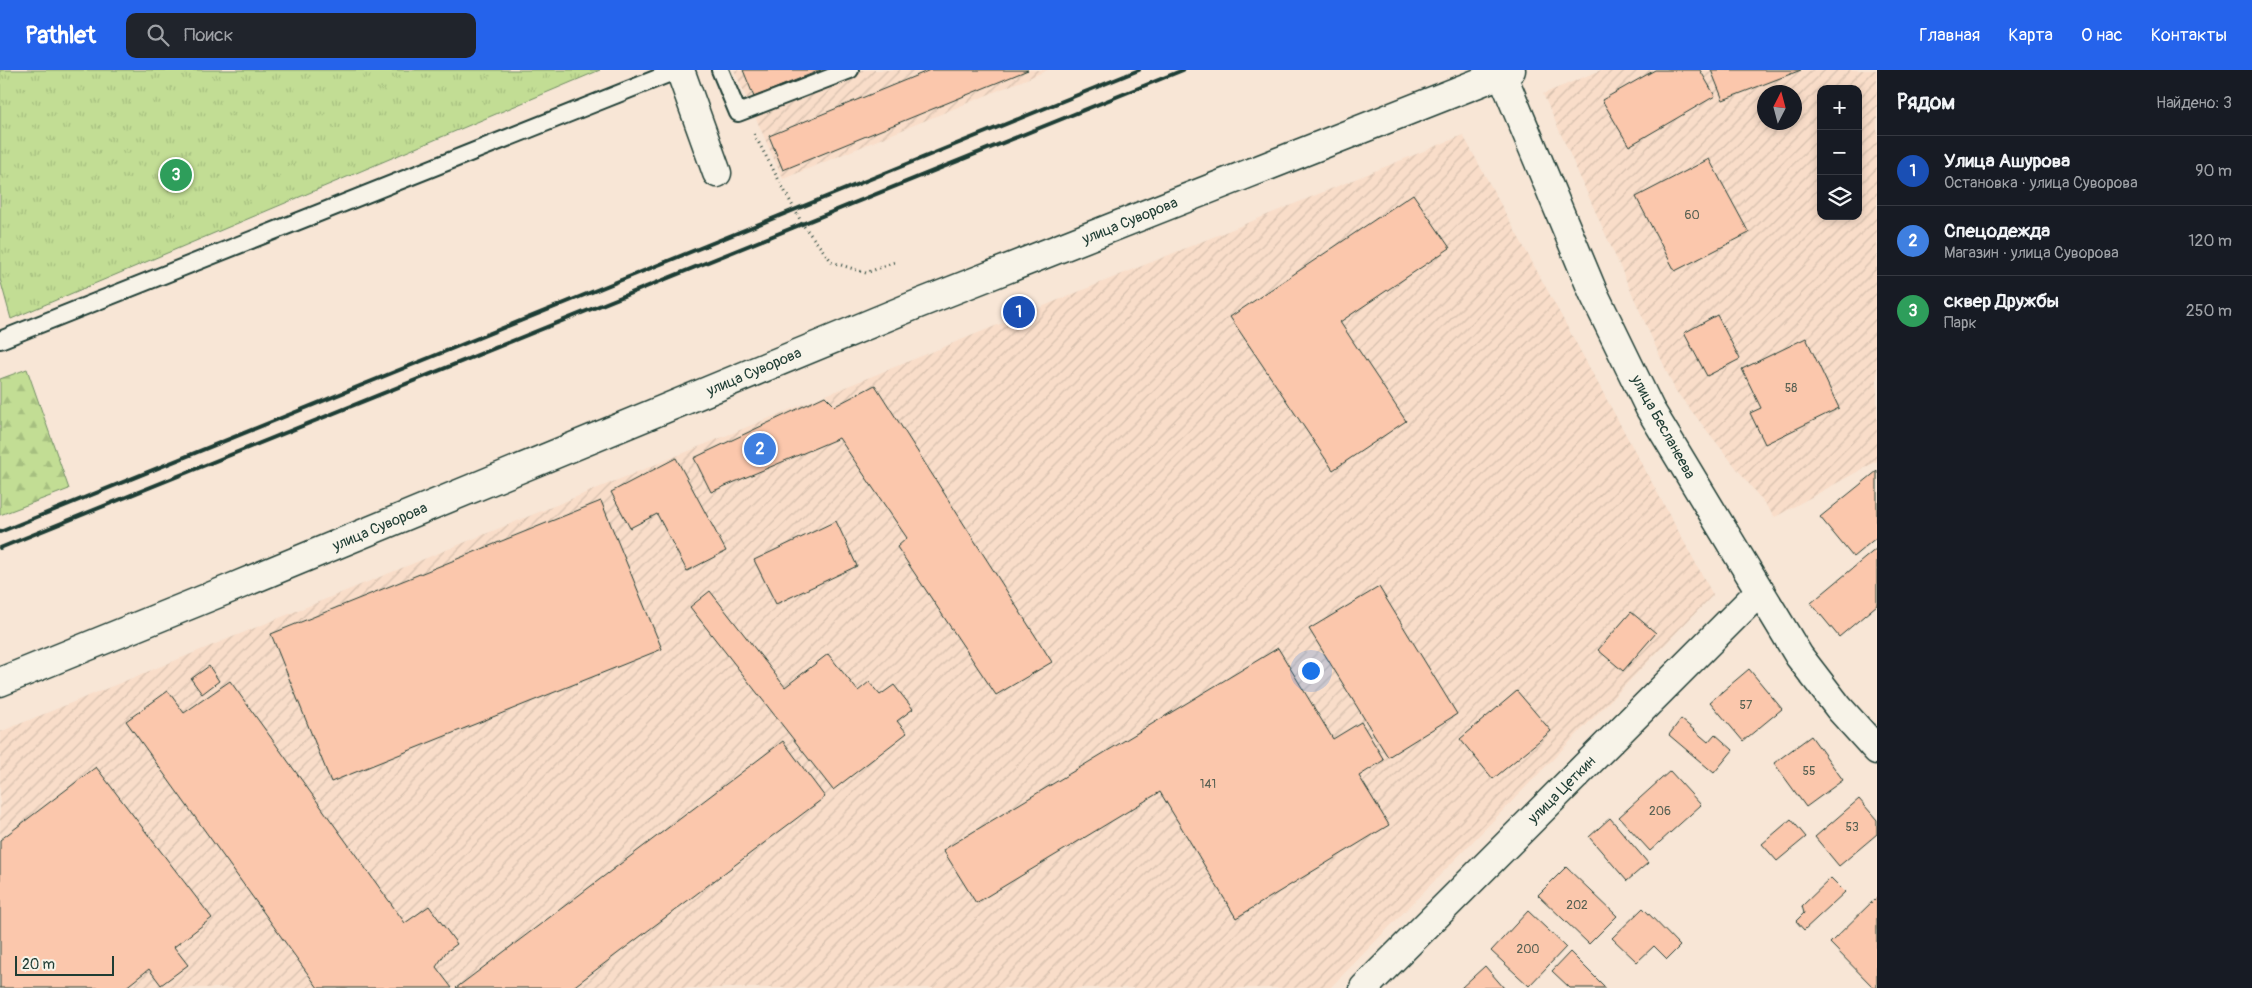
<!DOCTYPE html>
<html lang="ru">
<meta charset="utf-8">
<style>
:root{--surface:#171b24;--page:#20242c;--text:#f1f3f6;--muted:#9ea1a6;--line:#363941;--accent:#2563eb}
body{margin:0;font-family:Pangolin,sans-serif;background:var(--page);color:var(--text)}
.controls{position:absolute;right:15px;top:15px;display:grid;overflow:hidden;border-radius:10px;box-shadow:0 2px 8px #0003}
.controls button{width:45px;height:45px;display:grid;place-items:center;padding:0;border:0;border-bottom:1px solid var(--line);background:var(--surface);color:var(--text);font:25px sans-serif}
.compass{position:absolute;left:1757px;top:15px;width:45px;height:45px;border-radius:50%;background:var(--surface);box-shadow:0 2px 8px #0003;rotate:6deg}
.scale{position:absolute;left:15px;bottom:12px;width:99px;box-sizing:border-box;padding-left:5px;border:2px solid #1f3d34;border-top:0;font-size:14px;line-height:18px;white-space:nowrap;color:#1f3d34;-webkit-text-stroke:4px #f7f3e8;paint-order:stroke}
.you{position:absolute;left:1310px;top:600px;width:18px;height:18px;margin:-12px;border:4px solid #fff;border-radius:50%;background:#1a73e8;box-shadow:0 0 0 8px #1a73e833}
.badge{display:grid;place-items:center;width:32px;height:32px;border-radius:50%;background:var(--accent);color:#fff;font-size:16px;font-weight:700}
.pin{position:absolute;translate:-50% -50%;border:2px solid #fff;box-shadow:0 1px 5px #0006}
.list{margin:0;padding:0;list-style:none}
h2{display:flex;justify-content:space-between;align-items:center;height:65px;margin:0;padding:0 20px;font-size:21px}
h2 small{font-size:16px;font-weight:400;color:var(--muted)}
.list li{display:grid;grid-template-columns:32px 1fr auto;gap:15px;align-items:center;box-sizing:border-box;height:70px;padding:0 20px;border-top:1px solid var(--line)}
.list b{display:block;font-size:19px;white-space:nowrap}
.list p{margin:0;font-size:16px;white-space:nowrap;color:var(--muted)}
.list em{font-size:16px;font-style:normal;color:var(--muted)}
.icon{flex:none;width:28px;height:28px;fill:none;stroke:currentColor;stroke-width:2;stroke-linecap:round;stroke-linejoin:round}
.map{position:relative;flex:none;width:1877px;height:918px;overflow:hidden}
header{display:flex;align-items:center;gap:30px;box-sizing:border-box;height:70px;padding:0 25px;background:var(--accent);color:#fff}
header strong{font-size:24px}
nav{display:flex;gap:28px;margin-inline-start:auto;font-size:18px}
.search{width:350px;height:45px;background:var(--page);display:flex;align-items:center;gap:12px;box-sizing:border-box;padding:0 18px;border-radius:10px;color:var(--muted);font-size:19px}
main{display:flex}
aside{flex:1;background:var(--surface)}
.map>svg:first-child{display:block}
.industrial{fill:url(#industrial-furrows);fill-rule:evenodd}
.forest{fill:url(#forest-firs);stroke:#708d64}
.park{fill:url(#park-tufts);stroke:#708d64}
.building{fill:#fbc7ac;stroke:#1f3d34}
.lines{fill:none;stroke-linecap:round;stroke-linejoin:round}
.service-casing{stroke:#1f3d34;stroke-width:20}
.minor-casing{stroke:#1f3d34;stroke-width:31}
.secondary-casing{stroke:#1f3d34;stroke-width:31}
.path{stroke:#1f3d34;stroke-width:3;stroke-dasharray:1 4;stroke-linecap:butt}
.service{stroke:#f7f3e8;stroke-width:16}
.minor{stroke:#f7f3e8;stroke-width:28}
.secondary{stroke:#f7f3e8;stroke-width:28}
.rail{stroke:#1f3d34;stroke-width:4}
.labels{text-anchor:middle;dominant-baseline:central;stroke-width:4;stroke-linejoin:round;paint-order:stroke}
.number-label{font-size:12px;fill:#566052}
.street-label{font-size:15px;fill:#1f3d34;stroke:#f7f3e8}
</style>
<header>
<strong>Pathlet</strong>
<div class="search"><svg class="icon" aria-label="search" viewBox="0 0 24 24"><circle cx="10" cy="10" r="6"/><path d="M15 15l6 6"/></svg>Поиск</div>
<nav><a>Главная</a><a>Карта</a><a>О нас</a><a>Контакты</a></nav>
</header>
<main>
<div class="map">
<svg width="1877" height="918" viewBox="0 0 1877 918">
<defs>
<pattern id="industrial-furrows" width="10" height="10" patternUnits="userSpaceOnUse" patternTransform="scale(1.25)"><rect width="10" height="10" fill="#f9ddc9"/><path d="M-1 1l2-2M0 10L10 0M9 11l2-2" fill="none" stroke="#d5bfad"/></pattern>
<pattern id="forest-firs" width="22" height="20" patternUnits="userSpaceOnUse" patternTransform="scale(1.25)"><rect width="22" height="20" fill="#c2dd94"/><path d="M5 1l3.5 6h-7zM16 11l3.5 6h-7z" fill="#a6bf80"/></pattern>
<pattern id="park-tufts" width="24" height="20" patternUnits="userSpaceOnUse" patternTransform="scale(1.25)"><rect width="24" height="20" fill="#c2dd94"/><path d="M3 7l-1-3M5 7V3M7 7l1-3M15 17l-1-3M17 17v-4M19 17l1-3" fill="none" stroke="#a6bf80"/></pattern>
</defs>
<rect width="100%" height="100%" fill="#f8e6d6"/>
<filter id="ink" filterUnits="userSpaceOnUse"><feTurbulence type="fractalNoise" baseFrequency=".02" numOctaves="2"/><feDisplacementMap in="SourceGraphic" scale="10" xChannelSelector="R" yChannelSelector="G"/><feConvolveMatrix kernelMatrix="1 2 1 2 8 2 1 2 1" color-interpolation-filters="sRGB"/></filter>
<g filter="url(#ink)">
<!-- industrial -->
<path class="industrial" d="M734 0H1048L783 109Z
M1601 0H1877V391L1775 447 1675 320 1543 24ZM1821 19H1858V146H1821ZM1764 22H1794V52H1764Z
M1463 65 1713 525 1330 918H0V662Z"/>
<!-- forest -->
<path class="forest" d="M27 299 69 419 0 445V309Z"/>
<!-- park -->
<path class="park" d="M0 0H600L11 249 0 209Z"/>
<!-- building -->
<path class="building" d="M743 0H821L754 27Z
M930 0H1028L783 100 769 66Z
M1655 0H1700L1715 26 1629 76 1602 30Z
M1711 0H1801L1723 30Z
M1709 89 1749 163 1675 201 1636 127Z
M1413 124 1450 178 1340 252 1406 351 1333 400 1230 247Z
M1717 245 1740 289 1707 306 1684 263Z
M1806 268 1839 338 1765 374 1750 343 1761 338 1742 299Z
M875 315 1052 592 996 625 897 477 907 468 839 368 711 422 694 388 825 326 835 336Z
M676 388 726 481 687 501 657 444 630 458 611 422Z
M1877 401V467L1853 487 1820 447Z
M601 431 662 579 331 712 271 564Z
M836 451 857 496 776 534 754 490Z
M1877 478V535L1839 567 1811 533Z
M1379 517 1457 644 1388 687 1309 559Z
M710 521 785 617 828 584 858 621 869 612 880 625 894 615 913 639 897 651 907 663 833 720 690 537Z
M1631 542 1656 563 1623 601 1598 580Z
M1278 578 1333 669 1361 652 1384 690 1359 706 1389 755 1236 848 1160 722 976 833 943 780Z
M209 596 219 611 202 624 191 609Z
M1749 599 1782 639 1743 671 1710 632Z
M230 611 405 853 429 836 457 874 446 882 436 897 452 918H318L126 651 168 621 184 643Z
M1517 621 1551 661 1493 709 1460 669Z
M1681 649 1708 672 1715 664 1733 680 1714 703 1669 665Z
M1811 666 1843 710 1806 737 1774 693Z
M783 671 825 727 572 918H456Z
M96 697 212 848 174 877 188 895 161 915 149 899 125 918H0V770Z
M1670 701 1701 735 1650 781 1619 747Z
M1859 729 1877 750V764L1839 796 1815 767Z
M1610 748 1648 793 1627 811 1589 767Z
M1791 749 1806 767 1777 791 1762 774Z
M1566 797 1617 846 1589 874 1538 825Z
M1831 808 1845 822 1804 860 1796 851 1804 843 1802 836Z
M1877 827V918H1874L1830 873Z
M1643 838 1680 876 1667 889 1654 876 1637 892 1612 868Z
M1528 841 1566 877 1529 916 1491 881Z
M1570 882 1606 918H1570L1552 901Z
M1485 896 1504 918H1461Z"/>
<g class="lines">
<defs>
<path id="service" d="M720 0 738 43 850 0
M0 270 678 0"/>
<path id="minor" d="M680 0 717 103
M1502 4 1593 222 1650 339 1799 586 1839 638 1877 680
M1364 918 1760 521"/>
<path id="secondary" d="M0 612 229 519 913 236 1511 0"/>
</defs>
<!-- service casing -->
<use href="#service" class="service-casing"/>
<!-- minor casing -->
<use href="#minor" class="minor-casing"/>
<!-- secondary casing -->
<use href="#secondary" class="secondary-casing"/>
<!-- path -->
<path class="path" d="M754 64 803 155 832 192 866 203 895 192"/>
<!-- service -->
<use href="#service" class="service"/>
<!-- minor -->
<use href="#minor" class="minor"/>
<!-- secondary -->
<use href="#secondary" class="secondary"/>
<!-- rail -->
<path class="rail" d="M0 462 1139 0
M0 478 1183 0"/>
</g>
</g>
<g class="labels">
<!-- number labels -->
<g class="number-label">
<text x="1692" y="145">60</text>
<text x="1791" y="318">58</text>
<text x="1746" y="635">57</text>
<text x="1809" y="701">55</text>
<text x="1208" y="714">141</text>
<text x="1660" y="741">206</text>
<text x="1852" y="757">53</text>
<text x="1577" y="835">202</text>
<text x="1528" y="879">200</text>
</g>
<!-- street labels -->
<g class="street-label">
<text transform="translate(1130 151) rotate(-22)">улица Суворова</text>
<text transform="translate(754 302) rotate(-23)">улица Суворова</text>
<text transform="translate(1663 357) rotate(61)">улица Бесланеева</text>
<text transform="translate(380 457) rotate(-23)">улица Суворова</text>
<text transform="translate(1562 720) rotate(-45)">улица Цеткин</text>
</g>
</g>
</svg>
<div class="controls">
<button>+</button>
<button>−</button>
<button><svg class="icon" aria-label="layers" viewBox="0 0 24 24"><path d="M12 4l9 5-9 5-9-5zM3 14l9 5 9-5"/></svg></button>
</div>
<svg class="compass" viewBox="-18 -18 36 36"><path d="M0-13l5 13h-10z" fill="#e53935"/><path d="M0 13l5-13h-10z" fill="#9ea1a6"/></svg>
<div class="scale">20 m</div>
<div class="you"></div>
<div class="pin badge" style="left:1019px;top:242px;background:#1a4fb4">1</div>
<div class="pin badge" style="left:760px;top:379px;background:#3f7fe0">2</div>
<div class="pin badge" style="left:176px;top:105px;background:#2e9e5b">3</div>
</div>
<aside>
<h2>Рядом<small>Найдено: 3</small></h2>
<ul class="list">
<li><span class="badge" style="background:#1a4fb4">1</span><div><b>Улица Ашурова</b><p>Остановка · улица Суворова</p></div><em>90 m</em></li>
<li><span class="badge" style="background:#3f7fe0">2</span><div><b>Спецодежда</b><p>Магазин · улица Суворова</p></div><em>120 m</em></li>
<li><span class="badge" style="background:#2e9e5b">3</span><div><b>сквер Дружбы</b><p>Парк</p></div><em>250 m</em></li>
</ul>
</aside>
</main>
